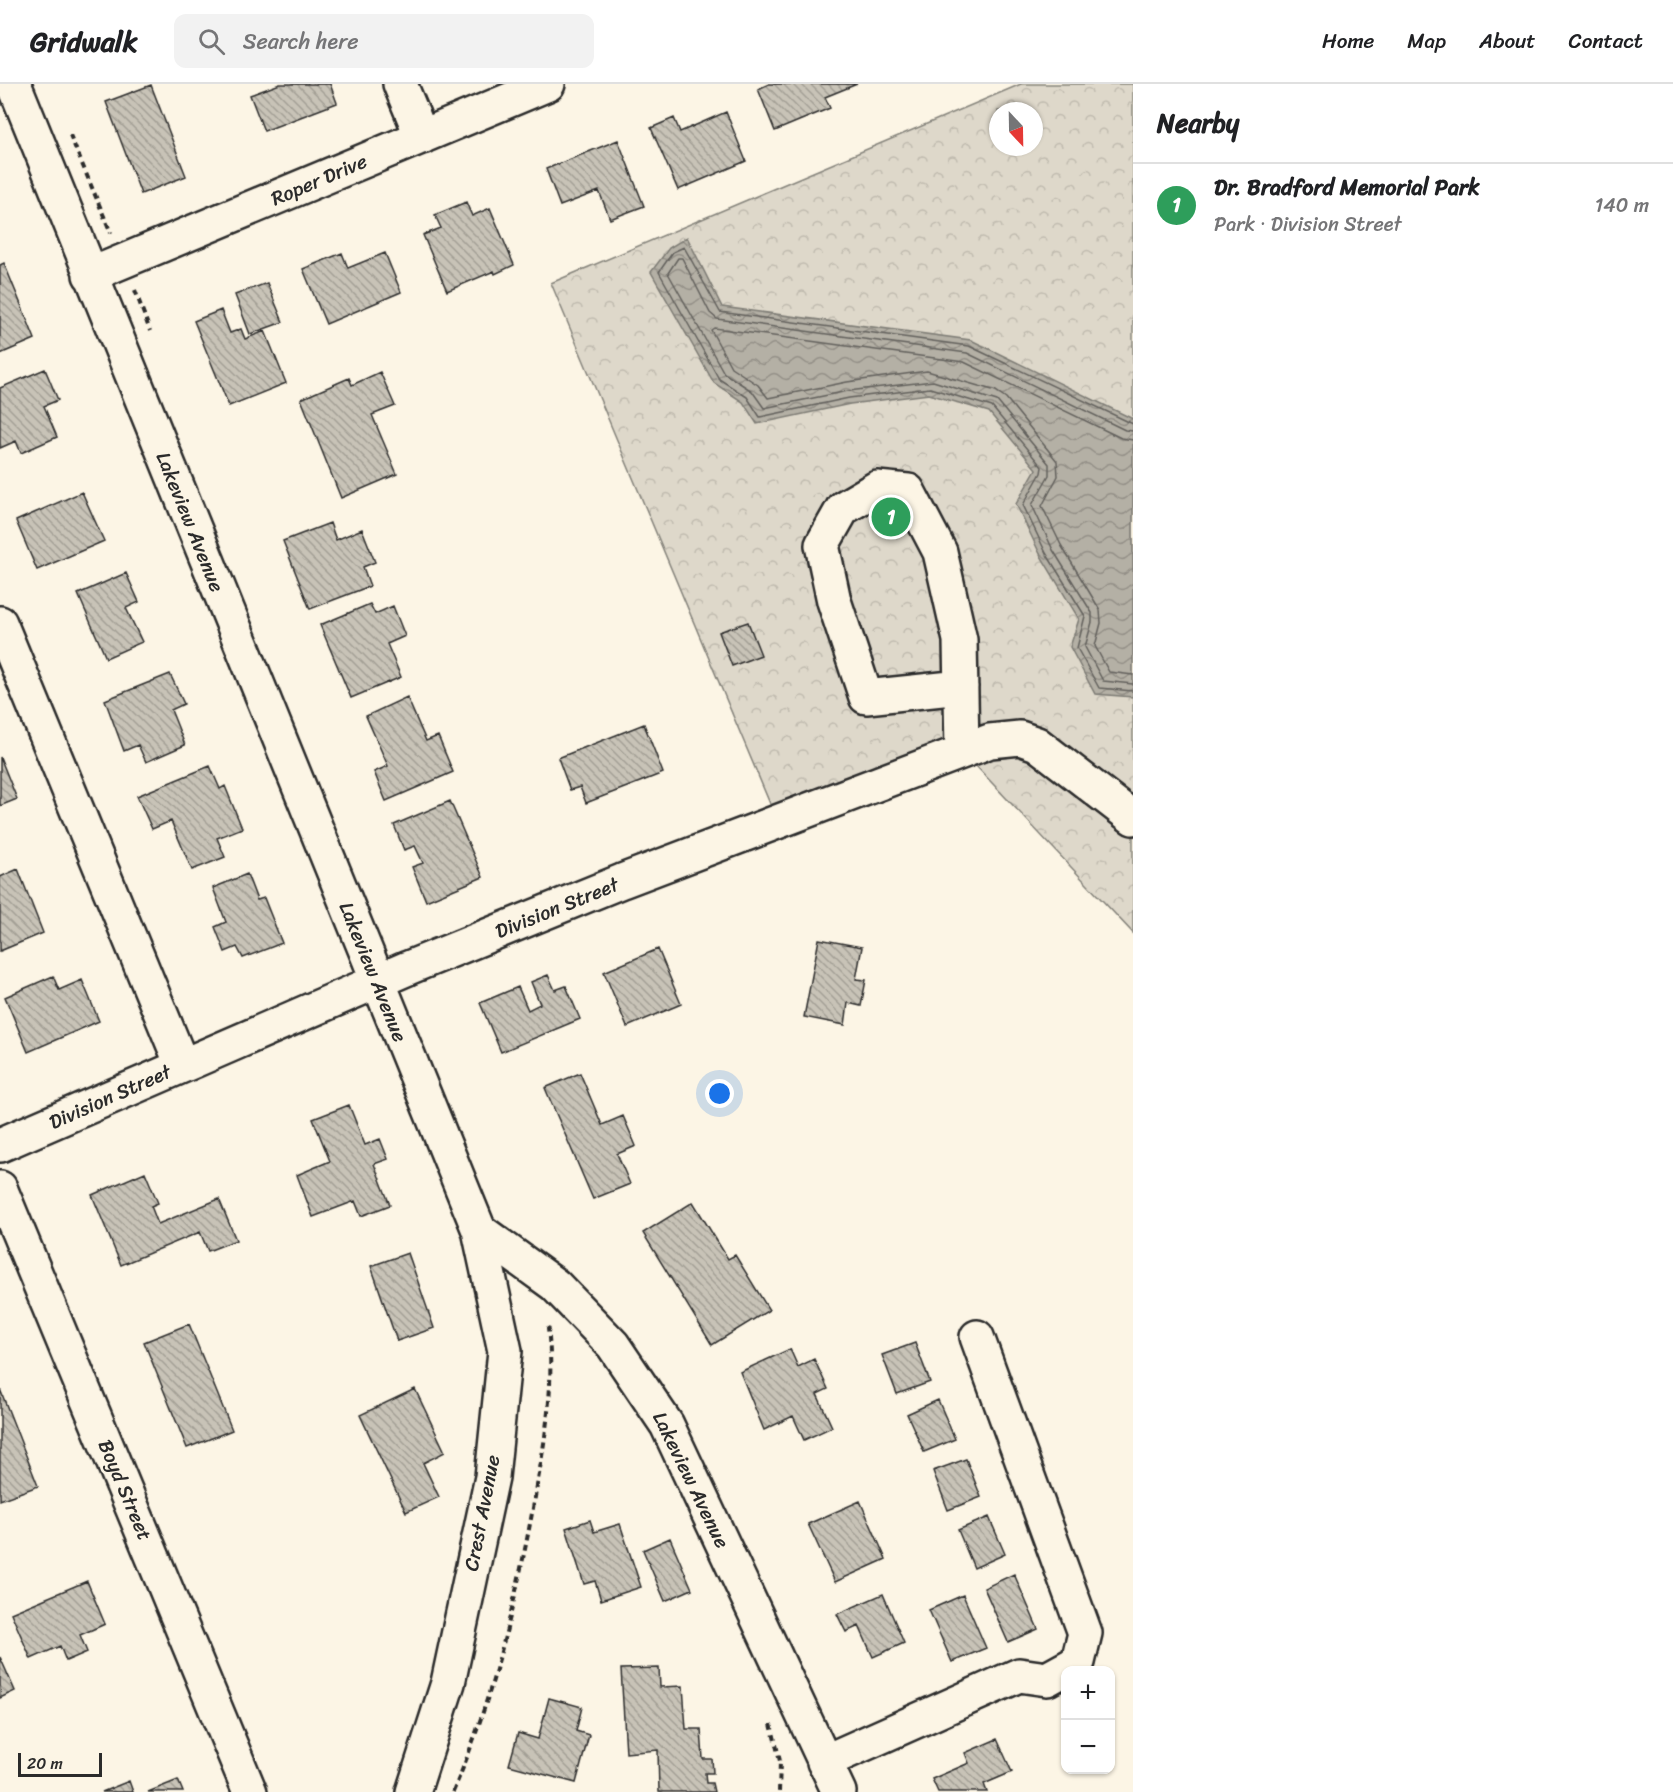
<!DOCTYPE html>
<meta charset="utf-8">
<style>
:root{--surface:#fff;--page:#f2f2f2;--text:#202124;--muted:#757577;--line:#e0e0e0;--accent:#2b2b2b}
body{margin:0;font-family:Sriracha,sans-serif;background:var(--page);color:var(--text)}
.controls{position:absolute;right:18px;bottom:18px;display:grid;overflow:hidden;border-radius:12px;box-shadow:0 2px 4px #0004}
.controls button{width:54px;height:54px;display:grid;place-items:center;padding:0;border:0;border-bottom:2px solid var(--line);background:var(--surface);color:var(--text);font:30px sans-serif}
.compass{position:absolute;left:989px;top:18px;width:54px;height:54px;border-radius:50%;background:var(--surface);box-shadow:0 2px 4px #0004;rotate:158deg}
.scale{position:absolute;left:18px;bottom:15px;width:84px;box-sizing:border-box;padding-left:6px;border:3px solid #2b2b2b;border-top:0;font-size:16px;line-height:21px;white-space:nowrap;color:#2b2b2b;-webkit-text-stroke:4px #fcf5e5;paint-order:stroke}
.you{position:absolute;left:720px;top:1010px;width:21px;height:21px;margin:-15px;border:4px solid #fff;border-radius:50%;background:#1a73e8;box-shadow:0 0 0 9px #1a73e833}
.badge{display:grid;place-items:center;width:39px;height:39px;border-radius:50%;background:var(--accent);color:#fff;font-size:20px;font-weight:700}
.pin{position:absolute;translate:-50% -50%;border:3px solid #fff;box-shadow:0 2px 6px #0006}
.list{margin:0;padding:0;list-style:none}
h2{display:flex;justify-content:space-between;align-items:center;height:78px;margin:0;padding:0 24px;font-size:26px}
h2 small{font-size:20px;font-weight:400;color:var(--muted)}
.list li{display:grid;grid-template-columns:39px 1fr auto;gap:18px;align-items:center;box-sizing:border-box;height:84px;padding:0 24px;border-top:2px solid var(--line)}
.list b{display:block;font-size:22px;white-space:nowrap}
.list p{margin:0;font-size:20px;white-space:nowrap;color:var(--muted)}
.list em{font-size:20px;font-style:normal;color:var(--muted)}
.icon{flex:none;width:33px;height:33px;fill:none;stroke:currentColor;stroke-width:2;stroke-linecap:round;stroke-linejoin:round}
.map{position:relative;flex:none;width:1133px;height:1708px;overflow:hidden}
header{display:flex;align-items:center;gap:36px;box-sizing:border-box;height:84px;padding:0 30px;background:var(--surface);border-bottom:2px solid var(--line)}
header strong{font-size:28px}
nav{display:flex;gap:33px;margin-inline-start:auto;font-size:21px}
.search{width:420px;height:54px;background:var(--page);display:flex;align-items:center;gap:15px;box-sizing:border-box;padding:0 21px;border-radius:12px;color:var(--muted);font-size:22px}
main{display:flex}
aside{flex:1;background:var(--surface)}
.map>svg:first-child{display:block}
.forest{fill:url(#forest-crowns);stroke:#84827a;stroke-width:1.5;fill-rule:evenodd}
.water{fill:url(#water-waves);stroke:#7d7b74;stroke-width:1.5}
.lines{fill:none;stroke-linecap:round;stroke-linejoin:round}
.shore{stroke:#62605c;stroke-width:1.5}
.building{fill:url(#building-back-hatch);stroke:#2b2b2b;stroke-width:1.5}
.minor-casing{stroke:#2b2b2b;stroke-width:38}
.path{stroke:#2b2b2b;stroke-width:4;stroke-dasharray:6 4.5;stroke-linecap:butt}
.minor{stroke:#fcf5e5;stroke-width:33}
.labels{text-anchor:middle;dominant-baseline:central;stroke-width:5;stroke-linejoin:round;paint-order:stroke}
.street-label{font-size:20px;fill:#2b2b2b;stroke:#fcf5e5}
</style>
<header>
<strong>Gridwalk</strong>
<div class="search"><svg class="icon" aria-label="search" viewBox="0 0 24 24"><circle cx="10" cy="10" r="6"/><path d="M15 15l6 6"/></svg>Search here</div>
<nav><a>Home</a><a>Map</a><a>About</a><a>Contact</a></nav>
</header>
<main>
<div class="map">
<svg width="1133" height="1708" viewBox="0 0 1133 1708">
<defs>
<pattern id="forest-crowns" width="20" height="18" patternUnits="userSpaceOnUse" patternTransform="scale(1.5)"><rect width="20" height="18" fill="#ded8ca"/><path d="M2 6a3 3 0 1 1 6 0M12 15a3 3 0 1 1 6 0" fill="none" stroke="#bfbaae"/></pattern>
<pattern id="water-waves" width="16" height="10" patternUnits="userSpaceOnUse" patternTransform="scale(1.5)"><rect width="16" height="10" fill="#b4b0a5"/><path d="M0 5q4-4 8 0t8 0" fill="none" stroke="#938f87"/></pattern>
<pattern id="building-back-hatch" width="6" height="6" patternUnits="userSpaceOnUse" patternTransform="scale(1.5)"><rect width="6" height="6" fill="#c8c3b7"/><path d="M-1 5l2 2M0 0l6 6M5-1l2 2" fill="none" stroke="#a39f95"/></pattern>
</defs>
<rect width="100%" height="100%" fill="#fcf5e5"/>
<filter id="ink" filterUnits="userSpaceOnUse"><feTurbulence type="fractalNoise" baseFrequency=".0167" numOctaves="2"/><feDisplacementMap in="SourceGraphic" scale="12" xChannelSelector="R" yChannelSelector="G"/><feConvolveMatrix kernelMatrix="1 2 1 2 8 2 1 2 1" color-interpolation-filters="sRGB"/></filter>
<g filter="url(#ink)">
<!-- forest -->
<path class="forest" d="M1021 0H1133V849L962 667 771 722 551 199ZM998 27H1034V63H998Z"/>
<!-- water -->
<path class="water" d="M687 153 722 223 971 256 1133 335V613L1095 610 1070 563 1079 535 1041 472 1016 420 1036 385 989 328 929 310 850 320 757 340 743 318 714 299 651 188 669 164Z"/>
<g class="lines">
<!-- shore -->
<path class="shore" d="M1133 340 969 262 720 228 684 163 673 168 659 188 719 295 747 313 760 333 849 314 930 304 992 323 1042 383 1041 389 1023 421 1046 469 1085 532 1077 564 1099 604 1133 607
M1133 347 1125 346 967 269 717 235 710 229 682 174H678L668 189 724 289 752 307 764 324 848 307 933 297 997 317 1049 380V391L1032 421 1053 466 1092 529V538L1085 563 1103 597 1133 600
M1133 356 1121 354 964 278 714 244 711 246 731 283 758 301 768 314 847 298 927 287 996 307 1006 314 1057 377 1058 392 1042 422 1061 461 1100 526 1101 539 1095 562 1109 588 1133 591"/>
</g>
<!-- building -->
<path class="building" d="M280 0H330L337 19 264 47 250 11Z
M769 0H857L825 13 830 24 775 47 758 5Z
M151 1 186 92 141 110 106 18Z
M726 28 746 77 678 106 651 44 674 34 680 48Z
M618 56 644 122 610 135 599 107 560 122 546 85Z
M466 118 472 132 490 124 514 181 495 190 494 187 447 207 423 151 441 144 435 131Z
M342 169 348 184 385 169 401 208 326 240 303 185Z
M4 179 35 255 0 270V181Z
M267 199 283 238 250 250 235 211Z
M221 226 230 249 241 245 245 255 265 247 286 299 229 322 194 237Z
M45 285 58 316 44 322 57 353 21 369 16 357 0 364V304Z
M380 288 395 322 372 331 397 390 341 414 301 315 349 294 352 301Z
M82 408 104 457 37 486 16 437Z
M330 439 336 456 362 445 375 478 363 483 370 502 310 525 283 457Z
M126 489 139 518 126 524 142 558 106 574 78 510Z
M370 520 375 530 393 522 405 552 387 560 401 593 351 614 320 541Z
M748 538 761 571 732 582 719 548Z
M170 590 184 620 171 626 185 661 146 678 138 661 124 667 105 616Z
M407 613 426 657 438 652 453 688 386 717 374 688 388 682 366 632Z
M644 640 663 689 586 719 580 703 570 706 558 674Z
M0 673 17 715 0 722Z
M210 682 220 705 225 702 242 744 217 754 225 773 192 786 171 737 152 745 137 712Z
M450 717 483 793 426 817 412 783 423 779 415 762 404 766 394 741Z
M18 785 43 849 0 867V793Z
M247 790 257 816 264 814 282 859 243 874 237 863 225 868 215 843 226 838 213 804Z
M819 855 862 863 856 895 866 896 861 922 848 919 845 941 804 933Z
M658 865 681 920 627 943 604 888Z
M548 891 555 906 566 902 580 935 501 968 480 919 518 903 528 926 540 920 531 898Z
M53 892 59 906 82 896 99 937 28 968 5 913Z
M580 989 602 1041 623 1032 636 1062 617 1070 630 1100 593 1115 545 1004Z
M349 1021 365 1061 380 1055 388 1075 374 1080 390 1121 361 1132 355 1117 313 1133 297 1091 330 1077 313 1035Z
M145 1088 158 1119 151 1122 158 1140 219 1115 236 1156 208 1167 200 1148 121 1181 92 1111Z
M693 1118 728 1175 735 1171 769 1226 712 1261 643 1149Z
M408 1169 434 1244 397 1257 371 1182Z
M189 1240 232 1346 187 1364 144 1258Z
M915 1259 930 1298 897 1310 882 1271Z
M790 1265 798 1283 814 1275 828 1305 817 1310 832 1343 804 1356 793 1332 764 1346 740 1288Z
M0 1305 38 1402 0 1416Z
M415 1305 445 1368 423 1379 439 1413 406 1428 360 1331Z
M938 1316 955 1355 924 1368 907 1330Z
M966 1375 981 1413 948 1426 933 1387Z
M860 1417 886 1475 835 1498 808 1440Z
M989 1433 1005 1470 974 1484 958 1446Z
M590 1436 594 1448 620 1440 641 1503 601 1516 595 1497 584 1500 566 1444Z
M670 1454 692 1505 665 1517 643 1466Z
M1014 1490 1038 1545 1008 1558 984 1504Z
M87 1497 105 1540 80 1551 87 1568 66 1577 60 1562 31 1575 11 1529Z
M883 1510 904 1559 873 1573 859 1542 846 1548 837 1530Z
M963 1511 986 1564 952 1578 929 1526Z
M0 1573 15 1607 0 1614Z
M659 1584 660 1603 683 1602 686 1645H701L703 1675H712L713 1689H705L706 1699H712L714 1708H659L658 1666 626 1669 621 1585Z
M549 1614 582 1623 576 1647 589 1651 576 1699 509 1681 518 1649 538 1655Z
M997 1655 1012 1688 984 1700 987 1708H938L932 1695 969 1679 965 1669Z
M178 1696 183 1708H148Z
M129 1697 133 1708H102Z"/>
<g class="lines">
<defs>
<path id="minor" d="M14 0 479 1146 505 1267 492 1393 448 1599 413 1708
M400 0 422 53
M90 191 548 0
M0 539 182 981
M961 603 866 613 834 517 822 461 843 424 877 404 908 407 940 468 960 556 962 667
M0 1061 408 884 622 797 990 657 1020 654 1037 660 1133 734
M0 1104 250 1708
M479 1146 555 1201 613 1261 667 1341 839 1708
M824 1678 1019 1591 1047 1595 1078 1578 1085 1549 977 1253"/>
</defs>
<!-- minor casing -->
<use href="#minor" class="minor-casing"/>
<!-- path -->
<path class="path" d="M70 51 111 149
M135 206 150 247
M771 1640 780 1677 779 1708
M453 1708C493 1615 517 1512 535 1413 545 1356 555 1302 548 1245L553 1242"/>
<!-- minor -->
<use href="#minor" class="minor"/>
</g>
</g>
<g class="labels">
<!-- street labels -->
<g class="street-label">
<text transform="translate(319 96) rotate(-23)">Roper Drive</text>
<text transform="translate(190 438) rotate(68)">Lakeview Avenue</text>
<text transform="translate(557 824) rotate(-22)">Division Street</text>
<text transform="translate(373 888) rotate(68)">Lakeview Avenue</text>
<text transform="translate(110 1013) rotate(-24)">Division Street</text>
<text transform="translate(691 1396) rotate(64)">Lakeview Avenue</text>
<text transform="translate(125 1406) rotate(67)">Boyd Street</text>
<text transform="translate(482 1429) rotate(-79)">Crest Avenue</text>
</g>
</g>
</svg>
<div class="controls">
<button>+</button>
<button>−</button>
</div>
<svg class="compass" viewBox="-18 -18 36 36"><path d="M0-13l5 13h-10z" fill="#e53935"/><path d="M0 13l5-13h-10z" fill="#757577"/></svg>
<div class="scale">20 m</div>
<div class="you"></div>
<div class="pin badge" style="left:891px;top:433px;background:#2e9e5b">1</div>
</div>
<aside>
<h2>Nearby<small></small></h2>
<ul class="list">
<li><span class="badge" style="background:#2e9e5b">1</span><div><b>Dr. Bradford Memorial Park</b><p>Park · Division Street</p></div><em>140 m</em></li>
</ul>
</aside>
</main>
